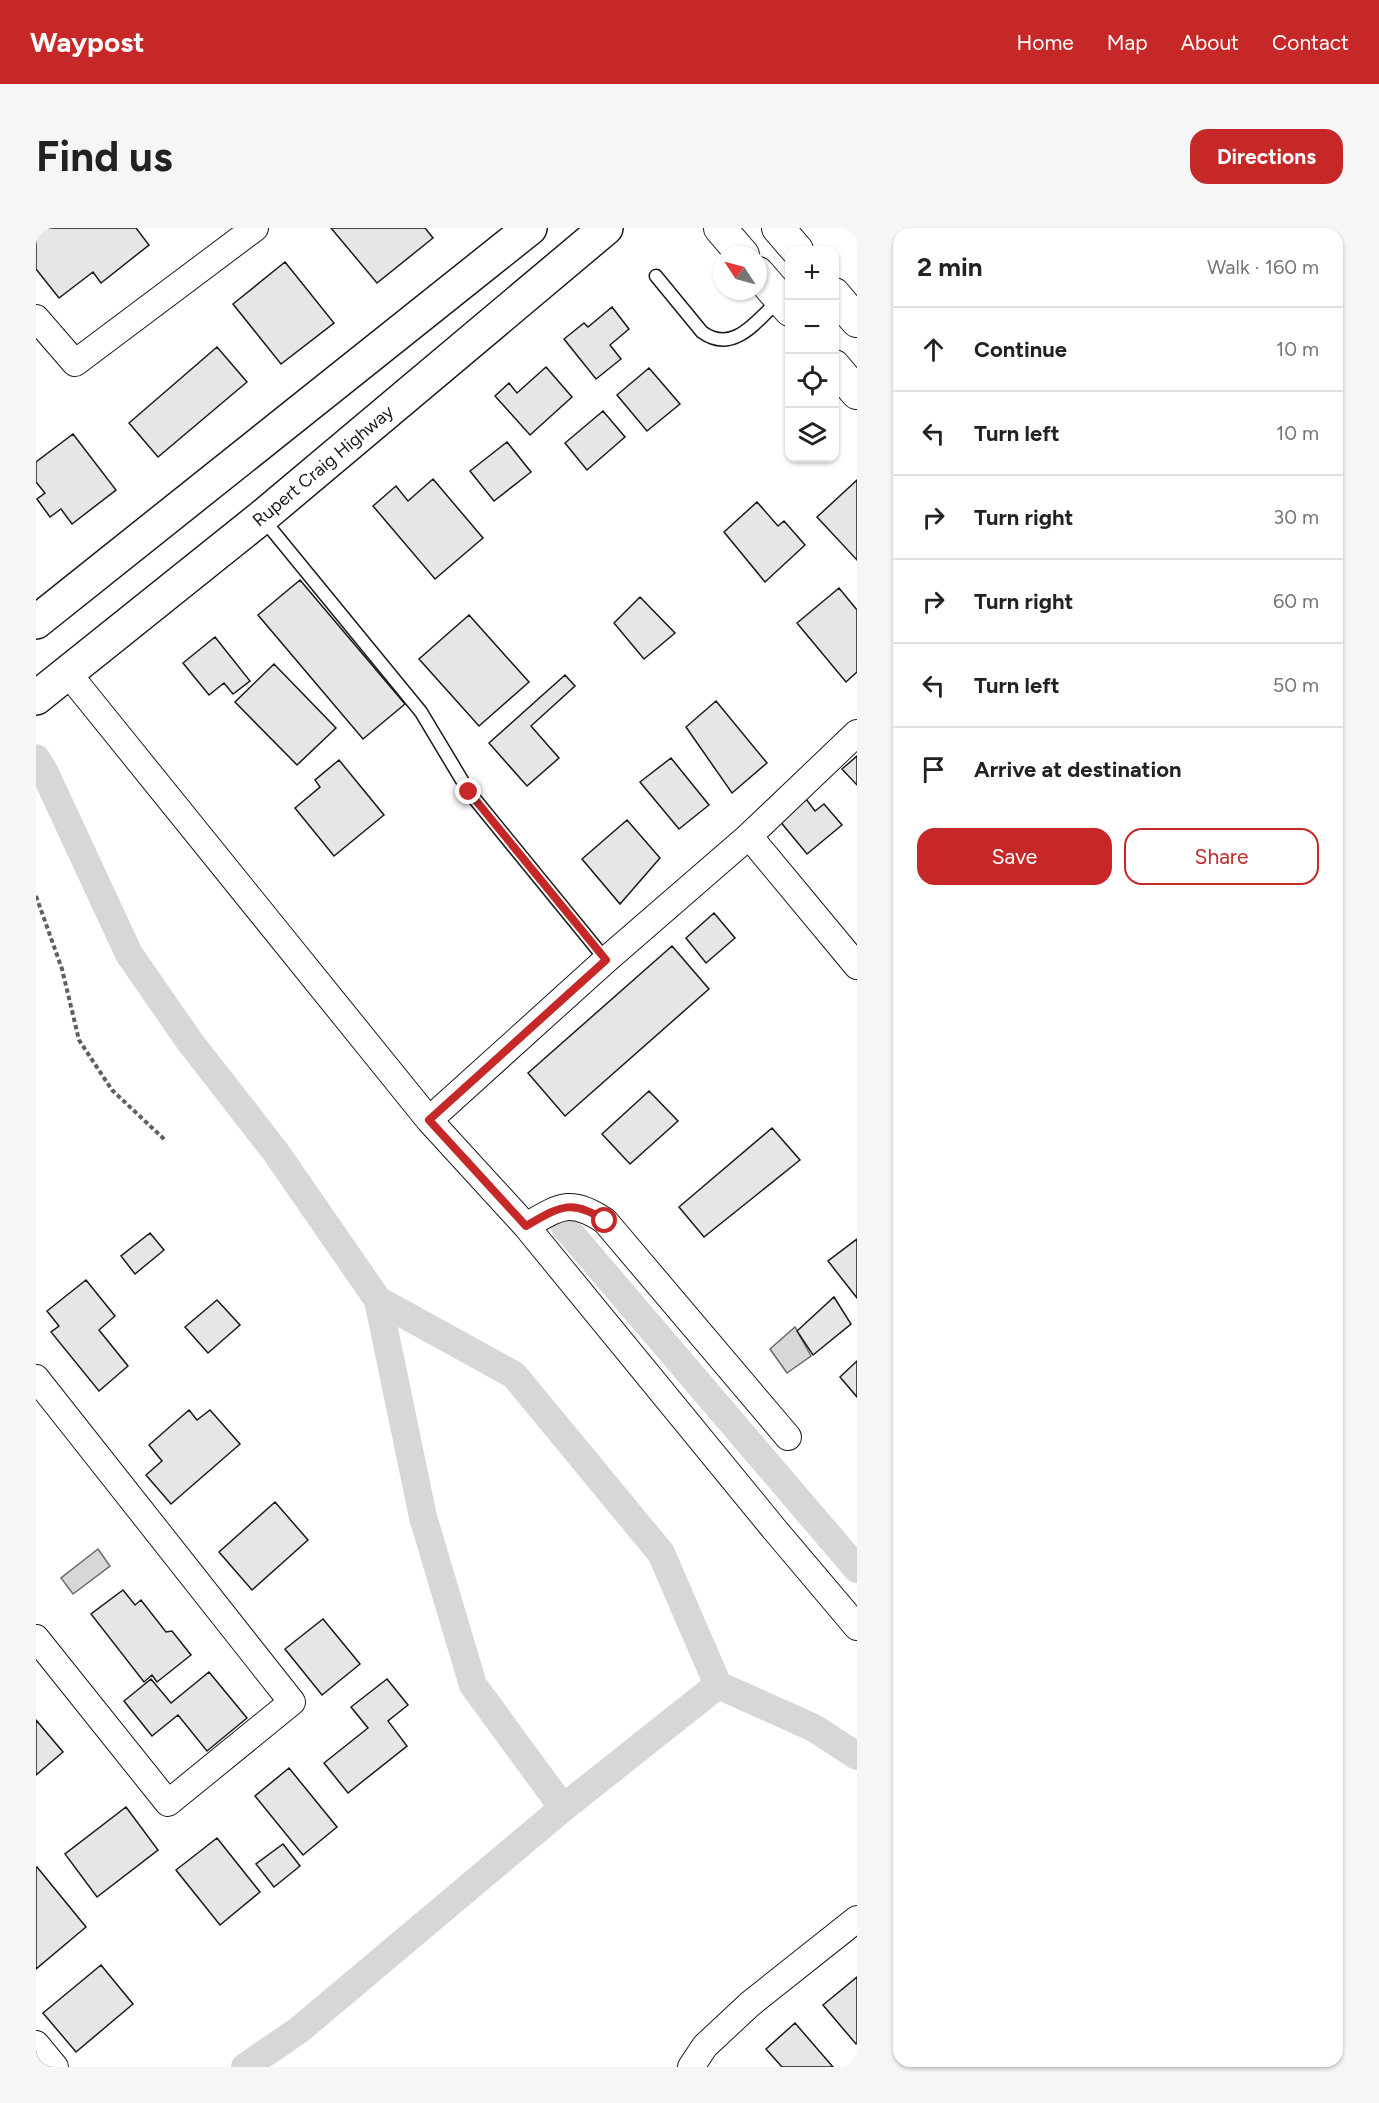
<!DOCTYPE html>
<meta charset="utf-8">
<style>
:root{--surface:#fff;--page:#f6f6f6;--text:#222;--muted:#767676;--line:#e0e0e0;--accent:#c62828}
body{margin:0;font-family:Figtree,sans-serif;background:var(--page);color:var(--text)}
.controls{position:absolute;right:18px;top:18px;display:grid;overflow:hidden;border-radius:12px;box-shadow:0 2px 4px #0004}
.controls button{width:54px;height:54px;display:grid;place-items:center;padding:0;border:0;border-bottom:2px solid var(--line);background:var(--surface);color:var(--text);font:30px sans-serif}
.compass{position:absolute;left:677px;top:18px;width:54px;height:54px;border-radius:50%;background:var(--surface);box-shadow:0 2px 4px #0004;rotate:306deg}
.stop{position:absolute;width:18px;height:18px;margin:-14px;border:4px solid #c62828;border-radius:50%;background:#fff}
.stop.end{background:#c62828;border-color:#fff;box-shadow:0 2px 6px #0008}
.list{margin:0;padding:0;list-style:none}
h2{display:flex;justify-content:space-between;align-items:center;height:78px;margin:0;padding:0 24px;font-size:26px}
h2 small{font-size:20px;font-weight:400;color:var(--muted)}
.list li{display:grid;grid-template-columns:39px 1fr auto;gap:18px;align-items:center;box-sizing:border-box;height:84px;padding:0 24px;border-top:2px solid var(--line)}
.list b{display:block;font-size:22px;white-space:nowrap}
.list em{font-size:20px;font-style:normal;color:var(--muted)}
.actions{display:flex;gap:12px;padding:18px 24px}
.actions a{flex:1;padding:14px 0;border:2px solid var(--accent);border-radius:18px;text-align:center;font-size:21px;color:var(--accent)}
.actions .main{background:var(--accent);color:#fff}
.icon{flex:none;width:33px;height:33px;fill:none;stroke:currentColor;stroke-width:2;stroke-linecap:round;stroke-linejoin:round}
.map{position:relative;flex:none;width:821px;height:1839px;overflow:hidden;border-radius:18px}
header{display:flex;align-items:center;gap:36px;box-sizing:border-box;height:84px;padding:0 30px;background:var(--accent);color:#fff}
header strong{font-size:28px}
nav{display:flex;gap:33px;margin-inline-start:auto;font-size:21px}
.intro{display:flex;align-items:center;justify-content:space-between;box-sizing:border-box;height:144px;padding:0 36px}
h1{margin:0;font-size:42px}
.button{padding:15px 27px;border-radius:18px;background:var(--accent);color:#fff;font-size:21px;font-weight:700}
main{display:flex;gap:36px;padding:0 36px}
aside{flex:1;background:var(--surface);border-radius:18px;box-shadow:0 2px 4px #0004}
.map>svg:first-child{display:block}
.water{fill:#d7d7d7;stroke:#6a6a6a;stroke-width:1.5}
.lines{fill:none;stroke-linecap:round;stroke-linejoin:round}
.canal{stroke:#d7d7d7;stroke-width:28}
.building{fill:#e6e6e6;stroke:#1a1a1a;stroke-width:1.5}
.service-casing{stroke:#1a1a1a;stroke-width:15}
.minor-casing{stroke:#1a1a1a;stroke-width:28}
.tertiary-casing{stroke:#1a1a1a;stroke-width:34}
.primary-casing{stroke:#1a1a1a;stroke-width:36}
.path{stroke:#5f5f5f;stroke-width:4;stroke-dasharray:4.5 3;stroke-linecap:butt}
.service{stroke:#fff;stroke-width:12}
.minor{stroke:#fff;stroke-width:26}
.tertiary{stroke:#fff;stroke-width:32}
.primary{stroke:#fff;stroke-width:33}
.route{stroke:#c62828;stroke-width:8}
.labels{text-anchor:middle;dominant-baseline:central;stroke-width:4.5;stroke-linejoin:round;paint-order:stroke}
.street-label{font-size:18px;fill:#1a1a1a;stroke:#fff}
</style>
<header>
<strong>Waypost</strong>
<nav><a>Home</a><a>Map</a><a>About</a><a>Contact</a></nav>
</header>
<div class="intro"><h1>Find us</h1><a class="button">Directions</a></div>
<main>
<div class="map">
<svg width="821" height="1839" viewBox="0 0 821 1839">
<rect width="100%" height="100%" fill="#fff"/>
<!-- water -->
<path class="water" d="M759 1099 775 1128 751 1145 734 1121Z
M62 1321 74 1338 37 1366 25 1350Z"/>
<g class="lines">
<!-- canal -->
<path class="canal" d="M0 530 8 543 93 726 154 814 239 923 342 1072 387 1289 437 1457 527 1580
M529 999 821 1341
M342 1072 478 1147 625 1325 682 1457 778 1500 821 1528
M209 1839 263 1802 527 1580 682 1457"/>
</g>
<!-- building -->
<path class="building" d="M6 0H100L113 17 65 55 57 44 23 70 0 41V5Z
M295 0H389L397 10 341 55Z
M249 34 298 95 245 136 197 76Z
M576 79 593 101 574 117 585 131 560 151 528 111 548 95 552 99Z
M181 119 211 154 122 229 93 195Z
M510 139 536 169 494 207 459 168 473 155 481 165Z
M613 140 644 176 611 203 581 167Z
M567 183 589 209 551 242 529 215Z
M37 206 80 262 36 296 25 281 14 289 1 271 9 265 0 254V234Z
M471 214 495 244 458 273 434 243Z
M397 251 447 310 399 351 337 278 360 258 372 273Z
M821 252V332L781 289Z
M721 274 742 298 748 293 769 317 729 354 688 304Z
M264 352 369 476 327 511 222 387Z
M803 360 821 382V444L810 454 761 395Z
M604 369 639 405 608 431 578 395Z
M433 387 493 454 443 498 383 431Z
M179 409 214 453 197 466 188 455 173 467 147 435Z
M238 436 300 500 261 537 199 474Z
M529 447 539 458 495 498 523 530 491 558 453 515Z
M680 473 731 535 696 565 650 499Z
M821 528V557L806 541Z
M635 530 673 577 643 601 604 554Z
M303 532 348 587 298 628 259 580 284 559 279 552Z
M770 571 779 583 788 576 806 597 771 626 743 592Z
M591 592 624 630 584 676 546 631Z
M678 685 699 710 670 735 650 710Z
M636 718 673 761 529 888 492 845Z
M613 863 642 893 594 936 566 906Z
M736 900 764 932 668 1009 643 979Z
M114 1005 128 1022 99 1046 85 1028Z
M821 1011V1070L792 1033Z
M50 1052 79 1088 63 1102 92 1138 63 1163 15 1104 23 1098 11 1083Z
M798 1069 815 1096 777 1127 761 1103Z
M181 1072 204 1097 172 1125 149 1099Z
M821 1133V1169L804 1149Z
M153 1182 161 1192 174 1182 204 1216 135 1276 110 1247 126 1233 113 1217Z
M239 1274 272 1312 216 1362 183 1324Z
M87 1362 99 1377 105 1372 130 1404 136 1403 155 1427 121 1454 116 1447 108 1454 55 1386Z
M287 1391 324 1436 286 1467 249 1421Z
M173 1444 211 1490 171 1523 142 1487 116 1508 88 1473 115 1451 135 1475Z
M351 1451 372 1477 352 1493 371 1518 312 1565 288 1535 332 1500 315 1479Z
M0 1492 27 1524 0 1547Z
M253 1540 301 1599 267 1627 219 1568Z
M90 1579 122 1622 61 1669 29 1626Z
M181 1610 224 1664 184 1697 140 1642Z
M247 1616 264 1638 238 1659 220 1636Z
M1 1639 50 1699 0 1741V1640Z
M65 1737 97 1776 40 1824 7 1785Z
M821 1749V1815L820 1816 787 1777Z
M759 1795 797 1839H746L730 1821Z"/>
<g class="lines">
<defs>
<path id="service" d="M620 48 666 104C698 127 721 92 744 71
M227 291 385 484 433 564 570 732"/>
<path id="minor" d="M0 90 39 135 219 0
M31 444 393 892 490 998 739 1302 821 1399
M713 608 821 738
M393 892 570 732 713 608 821 505
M490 998C523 979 534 969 569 993L752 1209
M0 1150 256 1474 132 1575 0 1410
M0 1816 19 1839
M655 1839 669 1818 714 1776 821 1691"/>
<path id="tertiary" d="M684 0 707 27
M742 0 761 22
M722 45 754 82
M798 66 821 93
M798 138 821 165"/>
<path id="primary" d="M0 394 494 0
M0 470 226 289 570 0"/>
</defs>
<!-- service casing -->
<use href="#service" class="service-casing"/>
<!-- minor casing -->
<use href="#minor" class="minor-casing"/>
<!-- tertiary casing -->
<use href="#tertiary" class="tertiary-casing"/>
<!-- primary casing -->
<use href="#primary" class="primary-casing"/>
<!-- path -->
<path class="path" d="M0 668 26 741 43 812 76 862 129 912"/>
<!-- service -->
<use href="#service" class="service"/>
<!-- minor -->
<use href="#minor" class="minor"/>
<!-- tertiary -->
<use href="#tertiary" class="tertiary"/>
<!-- primary -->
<use href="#primary" class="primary"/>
</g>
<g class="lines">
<!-- route -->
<path class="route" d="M433 564 570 732 393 892 490 998C522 980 535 969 569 993"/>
</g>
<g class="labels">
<!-- street labels -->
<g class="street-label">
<text transform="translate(287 238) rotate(-40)">Rupert Craig Highway</text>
</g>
</g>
</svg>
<div class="controls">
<button>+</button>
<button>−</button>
<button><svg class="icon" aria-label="locate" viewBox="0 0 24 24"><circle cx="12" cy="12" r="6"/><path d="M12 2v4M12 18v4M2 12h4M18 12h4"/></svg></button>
<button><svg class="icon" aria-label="layers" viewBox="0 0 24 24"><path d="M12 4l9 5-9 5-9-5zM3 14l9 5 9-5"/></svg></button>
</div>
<svg class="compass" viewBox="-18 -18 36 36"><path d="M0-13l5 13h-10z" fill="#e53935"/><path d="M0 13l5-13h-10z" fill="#767676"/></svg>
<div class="stop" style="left:569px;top:993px"></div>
<div class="stop end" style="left:433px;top:564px"></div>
</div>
<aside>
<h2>2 min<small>Walk · 160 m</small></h2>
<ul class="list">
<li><svg class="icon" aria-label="ahead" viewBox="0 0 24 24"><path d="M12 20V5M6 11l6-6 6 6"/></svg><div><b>Continue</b></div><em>10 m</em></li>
<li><svg class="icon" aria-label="left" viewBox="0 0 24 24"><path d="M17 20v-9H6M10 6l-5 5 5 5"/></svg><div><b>Turn left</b></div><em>10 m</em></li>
<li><svg class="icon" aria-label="right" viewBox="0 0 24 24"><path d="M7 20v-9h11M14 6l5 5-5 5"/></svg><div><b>Turn right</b></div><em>30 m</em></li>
<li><svg class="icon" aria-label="right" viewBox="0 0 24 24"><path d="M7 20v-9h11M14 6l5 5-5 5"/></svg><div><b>Turn right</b></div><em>60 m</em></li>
<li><svg class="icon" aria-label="left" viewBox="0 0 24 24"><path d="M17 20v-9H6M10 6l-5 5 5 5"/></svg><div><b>Turn left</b></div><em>50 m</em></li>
<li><svg class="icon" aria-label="arrive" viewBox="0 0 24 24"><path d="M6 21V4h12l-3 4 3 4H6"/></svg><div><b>Arrive at destination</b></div></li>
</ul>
<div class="actions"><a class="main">Save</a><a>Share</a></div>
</aside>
</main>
